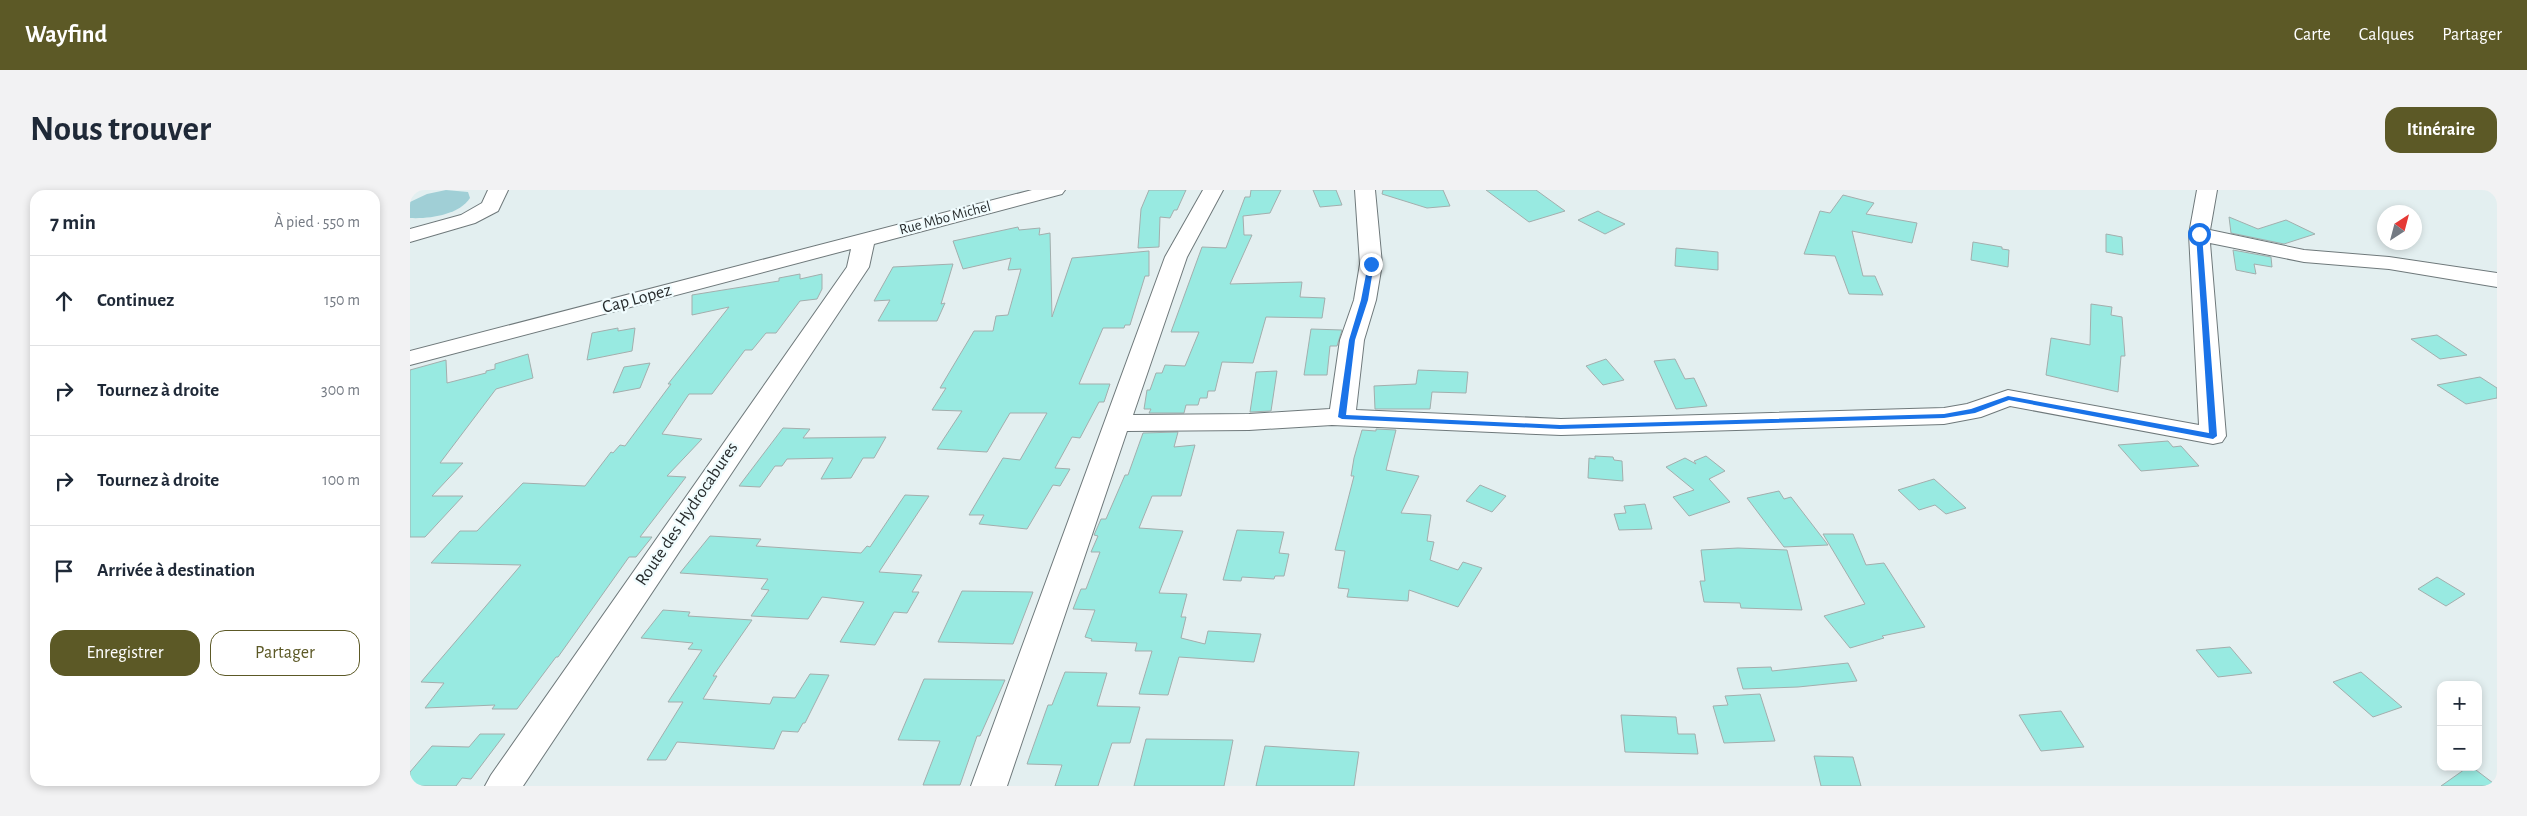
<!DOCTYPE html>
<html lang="fr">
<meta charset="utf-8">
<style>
:root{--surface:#fff;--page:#f2f2f3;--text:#1f2937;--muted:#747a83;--line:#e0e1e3;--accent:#5c5926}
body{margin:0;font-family:"Alegreya Sans",sans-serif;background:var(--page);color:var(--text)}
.controls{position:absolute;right:15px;bottom:15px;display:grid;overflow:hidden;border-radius:10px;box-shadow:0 2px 8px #0003}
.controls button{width:45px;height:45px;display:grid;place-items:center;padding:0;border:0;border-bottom:1px solid var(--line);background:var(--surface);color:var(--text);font:25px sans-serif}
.compass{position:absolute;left:1967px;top:15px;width:45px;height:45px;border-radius:50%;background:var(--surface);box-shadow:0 2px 8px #0003;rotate:36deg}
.stop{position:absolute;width:15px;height:15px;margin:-11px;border:4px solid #1a73e8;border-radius:50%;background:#fff}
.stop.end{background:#1a73e8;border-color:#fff;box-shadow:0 1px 5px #0008}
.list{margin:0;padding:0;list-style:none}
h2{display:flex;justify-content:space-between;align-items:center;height:65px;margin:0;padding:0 20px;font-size:21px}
h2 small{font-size:16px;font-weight:400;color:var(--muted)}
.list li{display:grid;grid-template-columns:32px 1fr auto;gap:15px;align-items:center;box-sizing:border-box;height:90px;padding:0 20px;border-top:1px solid var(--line)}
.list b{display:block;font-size:19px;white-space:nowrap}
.list em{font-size:16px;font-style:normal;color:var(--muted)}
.actions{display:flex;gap:10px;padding:15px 20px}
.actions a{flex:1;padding:11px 0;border:1px solid var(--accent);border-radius:15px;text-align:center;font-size:18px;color:var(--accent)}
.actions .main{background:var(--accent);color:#fff}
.icon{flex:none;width:28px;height:28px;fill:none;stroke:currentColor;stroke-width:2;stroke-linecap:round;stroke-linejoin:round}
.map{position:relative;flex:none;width:2087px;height:596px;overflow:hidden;border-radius:15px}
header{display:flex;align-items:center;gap:30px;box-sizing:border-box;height:70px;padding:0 25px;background:var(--accent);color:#fff}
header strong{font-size:24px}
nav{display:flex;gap:28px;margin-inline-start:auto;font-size:18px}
.intro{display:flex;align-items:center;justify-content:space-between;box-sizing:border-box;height:120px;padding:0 30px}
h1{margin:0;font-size:35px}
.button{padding:12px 22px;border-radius:15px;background:var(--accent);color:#fff;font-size:18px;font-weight:700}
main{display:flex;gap:30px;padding:0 30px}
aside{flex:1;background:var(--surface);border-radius:15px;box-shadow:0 2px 8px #0003}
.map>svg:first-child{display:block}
.green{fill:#a0cfd6}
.building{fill:#98eae1;stroke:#a3aead}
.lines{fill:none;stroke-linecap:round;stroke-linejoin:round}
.minor-casing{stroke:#6f797b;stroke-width:2}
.minor{fill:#fff;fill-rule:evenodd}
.route{fill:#1a73e8}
.labels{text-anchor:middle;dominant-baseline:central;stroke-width:4.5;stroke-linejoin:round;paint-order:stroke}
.far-street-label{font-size:15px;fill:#272b2c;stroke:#f0fcfe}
.street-label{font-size:18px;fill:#272b2c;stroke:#f0fcfe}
</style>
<header>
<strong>Wayfind</strong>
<nav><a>Carte</a><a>Calques</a><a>Partager</a></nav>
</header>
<div class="intro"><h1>Nous trouver</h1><a class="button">Itinéraire</a></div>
<main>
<aside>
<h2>7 min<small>À pied · 550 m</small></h2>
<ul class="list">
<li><svg class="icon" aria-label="ahead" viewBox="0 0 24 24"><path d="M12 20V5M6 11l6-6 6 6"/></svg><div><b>Continuez</b></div><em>150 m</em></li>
<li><svg class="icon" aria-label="right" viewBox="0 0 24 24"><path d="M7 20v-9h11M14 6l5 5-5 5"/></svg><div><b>Tournez à droite</b></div><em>300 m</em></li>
<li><svg class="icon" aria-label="right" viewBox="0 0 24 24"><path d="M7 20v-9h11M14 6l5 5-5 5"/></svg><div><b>Tournez à droite</b></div><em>100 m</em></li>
<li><svg class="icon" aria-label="arrive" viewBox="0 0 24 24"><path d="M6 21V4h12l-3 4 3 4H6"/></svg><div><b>Arrivée à destination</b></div></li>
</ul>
<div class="actions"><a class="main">Enregistrer</a><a>Partager</a></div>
</aside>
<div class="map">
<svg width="2087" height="596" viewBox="0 0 2087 596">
<rect width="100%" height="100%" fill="#e3eff0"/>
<!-- green -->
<path class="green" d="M36 0 58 2 60 8C49 25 19 29 0 28V12L17 4Z"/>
<!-- building -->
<path class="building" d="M739 0H776L767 20H764L760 28 750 27 749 57 728 58 731 19Z
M841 0H871L860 23 833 26 834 45H842L820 94 892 92 890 107 915 108 912 128 856 127 843 173 812 172 805 201H798L797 208H790L788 215H776L774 223H739L741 219H734L737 200H740L746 183H752L755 175 775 176 789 142H761L792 57 816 58 835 7H840Z
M903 0H926L932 15 910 17Z
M973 0H1033L1040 16 1017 18 972 4Z
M1076 0H1126L1155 21 1119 32Z
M1433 5 1464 13 1456 24 1507 33 1502 53 1442 41 1453 86H1465L1473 105 1439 104 1425 66 1394 64 1410 21 1420 23Z
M1188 21 1193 24 1215 34 1195 44 1168 30Z
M1819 27 1848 39 1876 30 1905 44 1874 54 1821 43Z
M608 37 609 40 630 38 629 45 640 43 642 127 662 68 739 61V86H735L720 135H715L714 138H693L669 194H700L694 212H689L670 248 662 247 645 278 660 279 650 296 643 295 617 339 569 334 574 325H559L593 268 610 270 637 223H600L577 262 527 259 552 221 522 220 536 198H530L564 141H583L586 126 598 125 611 79 598 80 601 68 553 79 543 51Z
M1696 44 1712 47 1713 65 1696 62Z
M1563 52 1592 57V59L1599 60 1598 77 1561 70Z
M1266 58 1308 62V80L1265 76Z
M1823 60 1861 67 1862 77 1844 74 1846 84 1826 80Z
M543 74 531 114 535 113 527 131H468L480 110 464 111 483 77Z
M390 84V89L412 84V99L407 109 390 111 366 143H356L342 160H335L302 204H279L252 244 292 249 257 286 276 287 230 347H242L226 367H219L148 467H146L107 519H82L85 515 15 518 34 493 11 492 111 375 21 373 50 341H67L113 293 175 296 201 262 203 263 210 255 215 256 261 194H258L319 117 282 125V105L369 91V88Z
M1681 114 1702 117 1701 125 1712 127 1715 166H1711L1708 202 1636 185 1641 148 1680 155Z
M208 138V141L225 138 222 161 177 170 182 143Z
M901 139 932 140 927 156H920L917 185H894Z
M2027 145 2057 165 2030 169 2001 149Z
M118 164 123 188 86 199 30 273H53L22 306H53L15 347H0V180L36 170 37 193 76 183V181L85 179V174Z
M1196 169 1214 190 1193 195 1176 176Z
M1265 169 1275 189 1284 188 1297 216 1266 219 1244 171Z
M240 173 230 198 203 203 214 177Z
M1008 180 1058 182 1056 203 1022 202 1020 219H965L964 196 1006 194Z
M867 181 861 221 840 222 846 182Z
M2070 187 2087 198V208L2056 214 2027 195Z
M373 238 400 239 393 248 476 247 464 268H453L441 288 411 289 423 268 377 269 372 276H365L350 297 329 296Z
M966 239 986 240 976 280 1009 286 991 323 1021 325 1017 351 1024 352 1020 370 1048 380 1053 372 1072 378 1048 417 999 400 998 411 937 407 939 399 928 398 935 361 925 360 944 286H941L944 268 952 240 966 241Z
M768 242 764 257 785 255 771 306H742L729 338 773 341 749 403 777 404 771 427H776L771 448 795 454 798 441 851 444 844 472 769 467 758 505 729 504 742 461H725L727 453 681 451 682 449 675 447 685 420 663 419 671 399H676L690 362H681L688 346 684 345 691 329H696L715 285H718L733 243Z
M1758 251 1763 257 1771 256 1789 276 1731 281 1708 255Z
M1185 266 1203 267 1204 270 1212 271 1213 291 1178 288 1179 268 1185 269Z
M1296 266 1315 281 1299 289 1320 312 1279 326 1263 307 1284 300 1256 277 1275 268 1286 274 1284 271Z
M1524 289 1556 318 1536 324 1525 315 1509 320 1488 300Z
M1070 295 1096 306 1082 322 1056 311Z
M1369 301 1374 309 1381 307 1418 355 1374 357 1337 308Z
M495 305 519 306 469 382 512 385 502 402H509L497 423 484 422 465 455 430 452 454 412 412 407 398 429 341 426 359 400 351 399 358 389 270 383 300 346 351 349 346 356 451 363 457 356 460 357Z
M1235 314 1242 339 1209 340 1204 324 1216 323 1214 316Z
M827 340 874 342 869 363 879 364 874 386H865L864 389 832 387 831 391 813 390Z
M1413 344H1443L1456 375 1474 373 1515 437 1472 446 1474 448 1440 458 1414 426 1455 414Z
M1328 358 1377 360 1392 420 1331 418 1330 413 1294 412 1290 391H1295L1291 360Z
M2027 387 2055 404 2036 416 2008 399Z
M552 401 623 402 603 454 528 452Z
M253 420 280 422 278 426 342 430 303 486H307L293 509 360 514 363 507 385 508 400 484 419 485 395 533H393L388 542 372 541 364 559 267 552 256 570H237L273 512H258L292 460 278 459 283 453 231 448Z
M1820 457 1842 483 1808 487 1786 460Z
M1438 473 1447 491 1388 497 1333 499 1327 478 1361 477 1362 481Z
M655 482 697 483 687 516 730 517 720 553H702L688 596H645L652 575 617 574 638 515H642Z
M1951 482 1992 517 1963 527 1923 492Z
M514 489 595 490 570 546H567L550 595H513L530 551 488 550Z
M1350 504 1365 551 1314 553 1303 516 1318 515 1315 506Z
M1651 521 1674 557 1631 561 1609 525Z
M1211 525 1266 527 1268 544H1285L1288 564 1215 562Z
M70 544H95L61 589 52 588 46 596H0V582L22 556 59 557Z
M736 549 823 550 814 596H724Z
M855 556 949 562 944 596H846Z
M1404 566 1443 567 1451 596H1411Z
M2058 577H2062L2087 596H2031Z"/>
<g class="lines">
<defs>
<path id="minor" d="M78 0H98L88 21 65 33 0 52V39L51 25 72 13Z
M622 0H655L652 4 464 54 459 77 113 596H75L81 585 437 77 441 59 0 175V161Z
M793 0H813L777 67 723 225 839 224 920 219 930 150 944 110 950 74 945 0H965L972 74 966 110 954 150 946 220 1151 229 1534 218 1557 214 1598 200 1789 235 1779 44 1787 0H1807L1800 40 1894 60 1979 67 2087 83V97L1979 79 1894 72 1800 53 1816 246 1812 252 1803 254 1600 216 1571 227 1534 234 1151 245 922 235 839 240 717 241 597 596H561L755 67Z"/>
</defs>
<!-- minor casing -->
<use href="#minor" class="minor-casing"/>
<!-- minor -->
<use href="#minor" class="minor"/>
</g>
<!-- route -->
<path class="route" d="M1789 43 1792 44 1807 246 1803 249 1599 210 1565 223 1534 228 1150 239 932 229 928 227 939 150 951 110 958 74 961 72 964 74 958 110 945 150 936 225 1150 235 1534 224 1561 219 1598 206 1799 243 1786 44Z"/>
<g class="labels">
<!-- far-street labels -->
<g class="far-street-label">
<text transform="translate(535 28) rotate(-15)">Rue Mbo Michel</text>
</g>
<!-- street labels -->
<g class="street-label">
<text transform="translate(227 109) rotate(-15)">Cap Lopez</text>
<text transform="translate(277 324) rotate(-56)">Route des Hydrocabures</text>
</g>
</g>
</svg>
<div class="controls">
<button>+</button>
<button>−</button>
</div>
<svg class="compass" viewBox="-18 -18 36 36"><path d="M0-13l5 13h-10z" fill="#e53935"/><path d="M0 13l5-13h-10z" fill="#747a83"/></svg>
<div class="stop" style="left:1789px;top:44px"></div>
<div class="stop end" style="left:961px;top:74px"></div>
</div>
</main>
